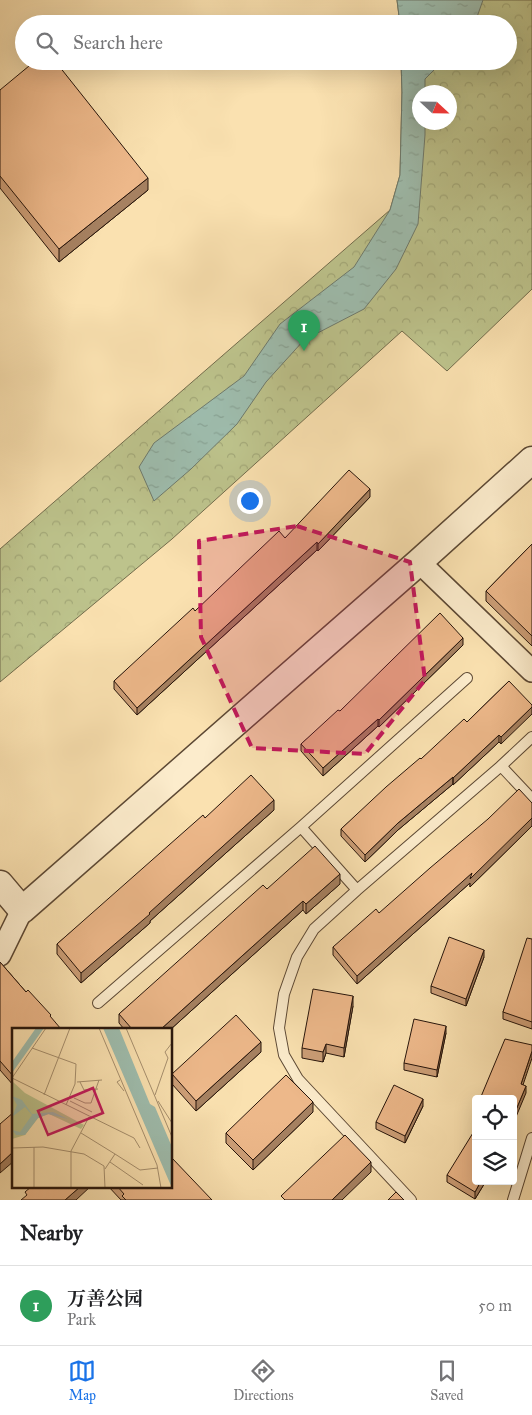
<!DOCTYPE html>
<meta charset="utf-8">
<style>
:root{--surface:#fff;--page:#f2f2f2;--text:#202124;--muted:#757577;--line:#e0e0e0;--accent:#1a73e8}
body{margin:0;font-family:"IM FELL Great Primer","Noto Serif SC",serif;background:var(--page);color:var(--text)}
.controls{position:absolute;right:15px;bottom:15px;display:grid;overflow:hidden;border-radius:5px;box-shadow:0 5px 20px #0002}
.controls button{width:45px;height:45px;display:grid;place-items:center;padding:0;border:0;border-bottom:1px solid var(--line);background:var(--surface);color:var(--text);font:25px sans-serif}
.compass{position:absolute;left:412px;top:85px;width:45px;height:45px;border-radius:50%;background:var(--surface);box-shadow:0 5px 20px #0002;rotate:112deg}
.you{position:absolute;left:249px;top:500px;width:18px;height:18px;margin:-12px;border:4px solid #fff;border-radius:50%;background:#1a73e8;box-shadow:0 0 0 8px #1a73e833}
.badge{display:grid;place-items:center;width:32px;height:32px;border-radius:50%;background:var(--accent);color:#fff;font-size:16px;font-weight:700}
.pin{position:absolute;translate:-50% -41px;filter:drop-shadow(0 1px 2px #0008)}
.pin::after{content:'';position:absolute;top:26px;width:18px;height:15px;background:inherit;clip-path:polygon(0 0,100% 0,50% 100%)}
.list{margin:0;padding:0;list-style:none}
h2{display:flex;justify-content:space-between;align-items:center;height:65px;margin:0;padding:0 20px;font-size:21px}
h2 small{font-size:16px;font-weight:400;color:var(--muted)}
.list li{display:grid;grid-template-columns:32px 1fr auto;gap:15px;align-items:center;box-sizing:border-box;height:80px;padding:0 20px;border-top:1px solid var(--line)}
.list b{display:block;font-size:19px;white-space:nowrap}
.list p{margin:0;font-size:16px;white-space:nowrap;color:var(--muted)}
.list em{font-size:16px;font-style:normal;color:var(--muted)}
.icon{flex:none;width:28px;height:28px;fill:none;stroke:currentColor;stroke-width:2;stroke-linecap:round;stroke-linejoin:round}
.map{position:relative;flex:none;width:532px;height:1200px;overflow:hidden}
.search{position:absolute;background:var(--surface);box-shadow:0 5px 20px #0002;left:15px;right:15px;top:15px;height:55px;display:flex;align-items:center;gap:12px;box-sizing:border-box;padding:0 18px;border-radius:28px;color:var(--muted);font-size:19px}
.sheet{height:145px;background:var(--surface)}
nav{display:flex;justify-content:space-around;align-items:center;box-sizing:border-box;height:70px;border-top:1px solid var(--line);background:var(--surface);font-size:14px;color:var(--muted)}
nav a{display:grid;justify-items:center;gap:2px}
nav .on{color:var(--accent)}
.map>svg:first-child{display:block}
.forest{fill:url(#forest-crowns);stroke:#726c4c;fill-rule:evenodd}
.water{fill:url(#water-ripples);stroke:#6e7a6d}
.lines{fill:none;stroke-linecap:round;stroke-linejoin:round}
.service-casing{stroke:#5c4834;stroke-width:12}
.minor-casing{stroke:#5c4834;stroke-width:24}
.tertiary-casing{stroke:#5c4834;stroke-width:29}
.service{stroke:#fceccc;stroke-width:10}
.minor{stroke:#fceccc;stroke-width:21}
.tertiary{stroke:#fceccc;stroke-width:26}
.wall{fill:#cc9e77;stroke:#27150b}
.shaded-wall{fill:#a68161;stroke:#27150b}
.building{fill:#edb88a;stroke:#27150b}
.marked{fill:#c2185b;fill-opacity:0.2;stroke:#c2185b;stroke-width:4;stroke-dasharray:10 6;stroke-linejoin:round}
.inset-road{fill:none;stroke:#a68f6e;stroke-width:1}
.view{fill:#c2185b;fill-opacity:0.15;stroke:#c2185b;stroke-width:2.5}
.inset-edge{fill:none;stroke:#27150b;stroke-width:2.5}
</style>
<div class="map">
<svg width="532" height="1200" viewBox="0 0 532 1200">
<defs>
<pattern id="forest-crowns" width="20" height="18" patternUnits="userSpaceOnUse" patternTransform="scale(1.25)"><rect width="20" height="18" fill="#bdc38c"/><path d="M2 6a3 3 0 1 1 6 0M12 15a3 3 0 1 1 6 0" fill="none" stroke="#a2a777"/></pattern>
<pattern id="water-ripples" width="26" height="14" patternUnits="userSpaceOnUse" patternTransform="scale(1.25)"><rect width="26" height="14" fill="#9ebdae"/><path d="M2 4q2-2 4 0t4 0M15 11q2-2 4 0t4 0" fill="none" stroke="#88a294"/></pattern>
</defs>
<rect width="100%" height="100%" fill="#fae1b0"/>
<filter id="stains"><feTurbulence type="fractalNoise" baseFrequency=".004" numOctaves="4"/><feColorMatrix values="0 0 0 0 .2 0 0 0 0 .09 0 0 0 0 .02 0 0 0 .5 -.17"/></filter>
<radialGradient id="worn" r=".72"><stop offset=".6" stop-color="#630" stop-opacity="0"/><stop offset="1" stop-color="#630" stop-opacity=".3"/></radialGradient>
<!-- forest -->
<path class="forest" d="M397 0H532V289L447 371 402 331 172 539 0 682V549L390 210 400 175 402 92 401 61H508V24H400ZM420 92H450V122H420Z"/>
<!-- water -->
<path class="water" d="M397 0H483L477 17 472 24H400Z
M401 61H443L425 79V92H420V122L425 123V135L418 224 396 269 364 309 304 340 266 382 237 424 191 469 154 501 139 467 154 443 244 376 280 324 354 267 390 210 400 175 402 92Z"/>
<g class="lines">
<defs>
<path id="service" d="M532 737 501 766 532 799
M301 827 357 890
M98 1003 301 827 467 678
M411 1200 298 1079 284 1055 279 1028 284 994 297 957 314 929 357 890 501 766
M513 1200 532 1138"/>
<path id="minor" d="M419 562 532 671
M0 955 22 910"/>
<path id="tertiary" d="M0 884 22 910 419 562 532 460"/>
</defs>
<!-- service casing -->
<use href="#service" class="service-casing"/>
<!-- minor casing -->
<use href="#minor" class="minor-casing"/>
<!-- tertiary casing -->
<use href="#tertiary" class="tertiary-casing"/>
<!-- service -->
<use href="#service" class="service"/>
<!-- minor -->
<use href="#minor" class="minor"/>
<!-- tertiary -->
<use href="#tertiary" class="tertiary"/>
</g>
<!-- wall -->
<path class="wall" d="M0 90 148 190 59 262 0 188Z
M370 497 318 551 317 550 137 715 114 689V681L195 611 285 538Z
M532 544V646L486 601V591Z
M463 645 379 727 378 726 323 776 301 751V744L340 711Z
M509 681 501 744 499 742 453 785V784L398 830 365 862 341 836V829L421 759 467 722Z
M532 803V826L470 887V883L357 984 333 955V947Z
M274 810 150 921V923L81 983 57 954V944L205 818Z
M340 884 306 914 303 910 171 1029H124L119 1023V1014L267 889Z
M532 939V1029L503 1019V1012Z
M484 957 466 1006 431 993V986Z
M0 962 26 992 51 1018 14 1029V1086L0 1070Z
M353 1006 344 1057 326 1053 323 1062 302 1058V1048Z
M446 1033 437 1077 404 1070V1063Z
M261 1052 196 1111 172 1084V1074Z
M423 1106 405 1143 376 1129V1122Z
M476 1108V1121L474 1120V1113Z
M313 1112 253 1170 226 1143V1133Z
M447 1175 476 1181H486L475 1199 447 1182Z
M108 1186H171L212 1200H121Z"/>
<!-- shaded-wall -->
<path class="shaded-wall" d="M148 178V190L59 262V249Z
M370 489V497L318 551V544Z
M317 542V550L137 715V708Z
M463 638V645L379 727V720Z
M532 707V714L501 744V737Z
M378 719V726L323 776V768Z
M499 735V742L453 785V778Z
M453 777V784L398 830 365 862V855L398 823Z
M274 800V810L150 921V923L81 983V973Z
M532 818V826L470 887V883L357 984V976Z
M340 874V884L306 914V904Z
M303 901V910L171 1029H161Z
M484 950V957L466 1006V999Z
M353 996V1006L344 1057V1048Z
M446 1026V1033L437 1077V1070Z
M261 1042V1052L196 1111V1101Z
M326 1044V1053L323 1062V1052Z
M532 1051V1058L521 1091V1084Z
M526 1086V1093L513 1124V1117Z
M423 1099V1106L405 1143V1136Z
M313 1102V1112L253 1170V1160Z
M14 1151V1161L0 1173V1164Z
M371 1162V1172L342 1200H332Z
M481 1181H486L475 1199V1192Z
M81 1186H91L76 1200H65Z"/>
<!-- building -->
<path class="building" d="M35 61H55L148 178 59 249 0 176V90Z
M349 470 370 489 318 544 317 542 137 708 114 681 193 608 195 611 279 531 285 538Z
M532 544V636L486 591Z
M440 613 463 638 379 720 378 719 323 768 301 744 338 710 340 711Z
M509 681 532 705V707L501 737 499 735 453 778V777L398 823 365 855 341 829 386 787 420 758 421 759 464 719 467 722Z
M251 775 274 800 149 913 150 914 81 973 57 944 203 815 205 818Z
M519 789 532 803V818L470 879 472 873 357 976 333 947 376 909 379 913 430 868 488 819Z
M315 846 340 874 306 904 303 901 161 1029H132L119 1014 263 885 267 889Z
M449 937 484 950 466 999 431 986Z
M527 938 532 939V1022L503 1012Z
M0 962 26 992 28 990 51 1015 50 1016 61 1029H14V1077L0 1061Z
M313 989 353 996 344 1048 326 1044 323 1052 302 1048Z
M236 1015 261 1042 196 1101 172 1074Z
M414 1019 446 1026 437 1070 404 1063Z
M505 1039 532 1045V1051L521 1084 526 1086 513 1117V1099H480Z
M286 1075 313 1102 253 1160 226 1133Z
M394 1085 423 1099 405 1136 376 1122Z
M14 1112V1151L0 1164V1124Z
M476 1128V1181H481L475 1192 447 1175Z
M345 1135 371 1162 332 1200H285L281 1196Z
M171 1157 212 1200H126L122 1196 124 1194 117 1186H171Z
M32 1186H81L65 1200H21L27 1195 25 1192Z
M396 1192 404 1200H388Z"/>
<!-- marked area -->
<path class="marked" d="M297 526 410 562 425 680 365 754 252 748 201 637 199 541Z"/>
<!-- overview -->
<g transform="translate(12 1028)">
<rect width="160" height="160" fill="#fae1b0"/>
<path d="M0 53 13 65 72 97 69 101 37 86 26 90 13 107 0 111Z" fill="#bdc38c"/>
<path d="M24 0H32L0 45V34ZM91 0H107L138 76 143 79 160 119V160ZM0 68 10 72 20 86 41 84 56 91 36 86 26 90 13 107H4L0 102 8 104 20 87 13 79 0 89 5 77Z" fill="#9ebdae"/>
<path class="inset-road" d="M34 0 0 50 122 110 128 120M87 0 145 137 149 160M114 0 160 109M20 20 64 36 63 56 54 77M108 52 105 54 112 63M65 54 90 52M68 54 72 62 86 61M32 67 58 0M143 67 156 30 153 24 160 15M62 70 73 75H79L87 52M58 73 80 84M146 73 160 95M69 105 103 126 93 141M22 119V160M0 120 31 119 72 126 92 138 93 160M103 126 128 142 146 140M98 134 131 157M59 160V123L77 89"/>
<path class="view" d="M81 60 91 85 36 107 26 83Z"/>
<rect width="160" height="160" class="inset-edge"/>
</g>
<rect width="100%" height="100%" filter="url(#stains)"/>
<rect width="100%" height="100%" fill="url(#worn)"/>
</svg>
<div class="controls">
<button><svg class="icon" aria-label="locate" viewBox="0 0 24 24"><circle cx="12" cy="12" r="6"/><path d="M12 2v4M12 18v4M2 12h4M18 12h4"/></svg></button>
<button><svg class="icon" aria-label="layers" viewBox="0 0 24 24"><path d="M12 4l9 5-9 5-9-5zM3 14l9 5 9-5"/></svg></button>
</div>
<svg class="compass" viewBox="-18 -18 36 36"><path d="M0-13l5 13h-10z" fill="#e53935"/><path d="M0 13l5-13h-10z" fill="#757577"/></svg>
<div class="you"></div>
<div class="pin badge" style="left:304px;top:351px;background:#2e9e5b">1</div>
<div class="search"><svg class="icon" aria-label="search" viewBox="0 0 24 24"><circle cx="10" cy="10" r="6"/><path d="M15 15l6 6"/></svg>Search here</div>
</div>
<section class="sheet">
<h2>Nearby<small></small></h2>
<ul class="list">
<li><span class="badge" style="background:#2e9e5b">1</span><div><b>万善公园</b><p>Park</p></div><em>50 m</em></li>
</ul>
</section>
<nav>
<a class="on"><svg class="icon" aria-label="map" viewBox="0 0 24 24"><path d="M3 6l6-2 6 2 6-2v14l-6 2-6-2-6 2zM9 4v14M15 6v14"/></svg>Map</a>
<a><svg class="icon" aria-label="directions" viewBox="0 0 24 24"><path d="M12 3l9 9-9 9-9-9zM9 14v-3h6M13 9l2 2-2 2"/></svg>Directions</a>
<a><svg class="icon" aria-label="saved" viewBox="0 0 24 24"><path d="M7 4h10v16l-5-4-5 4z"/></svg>Saved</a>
</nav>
